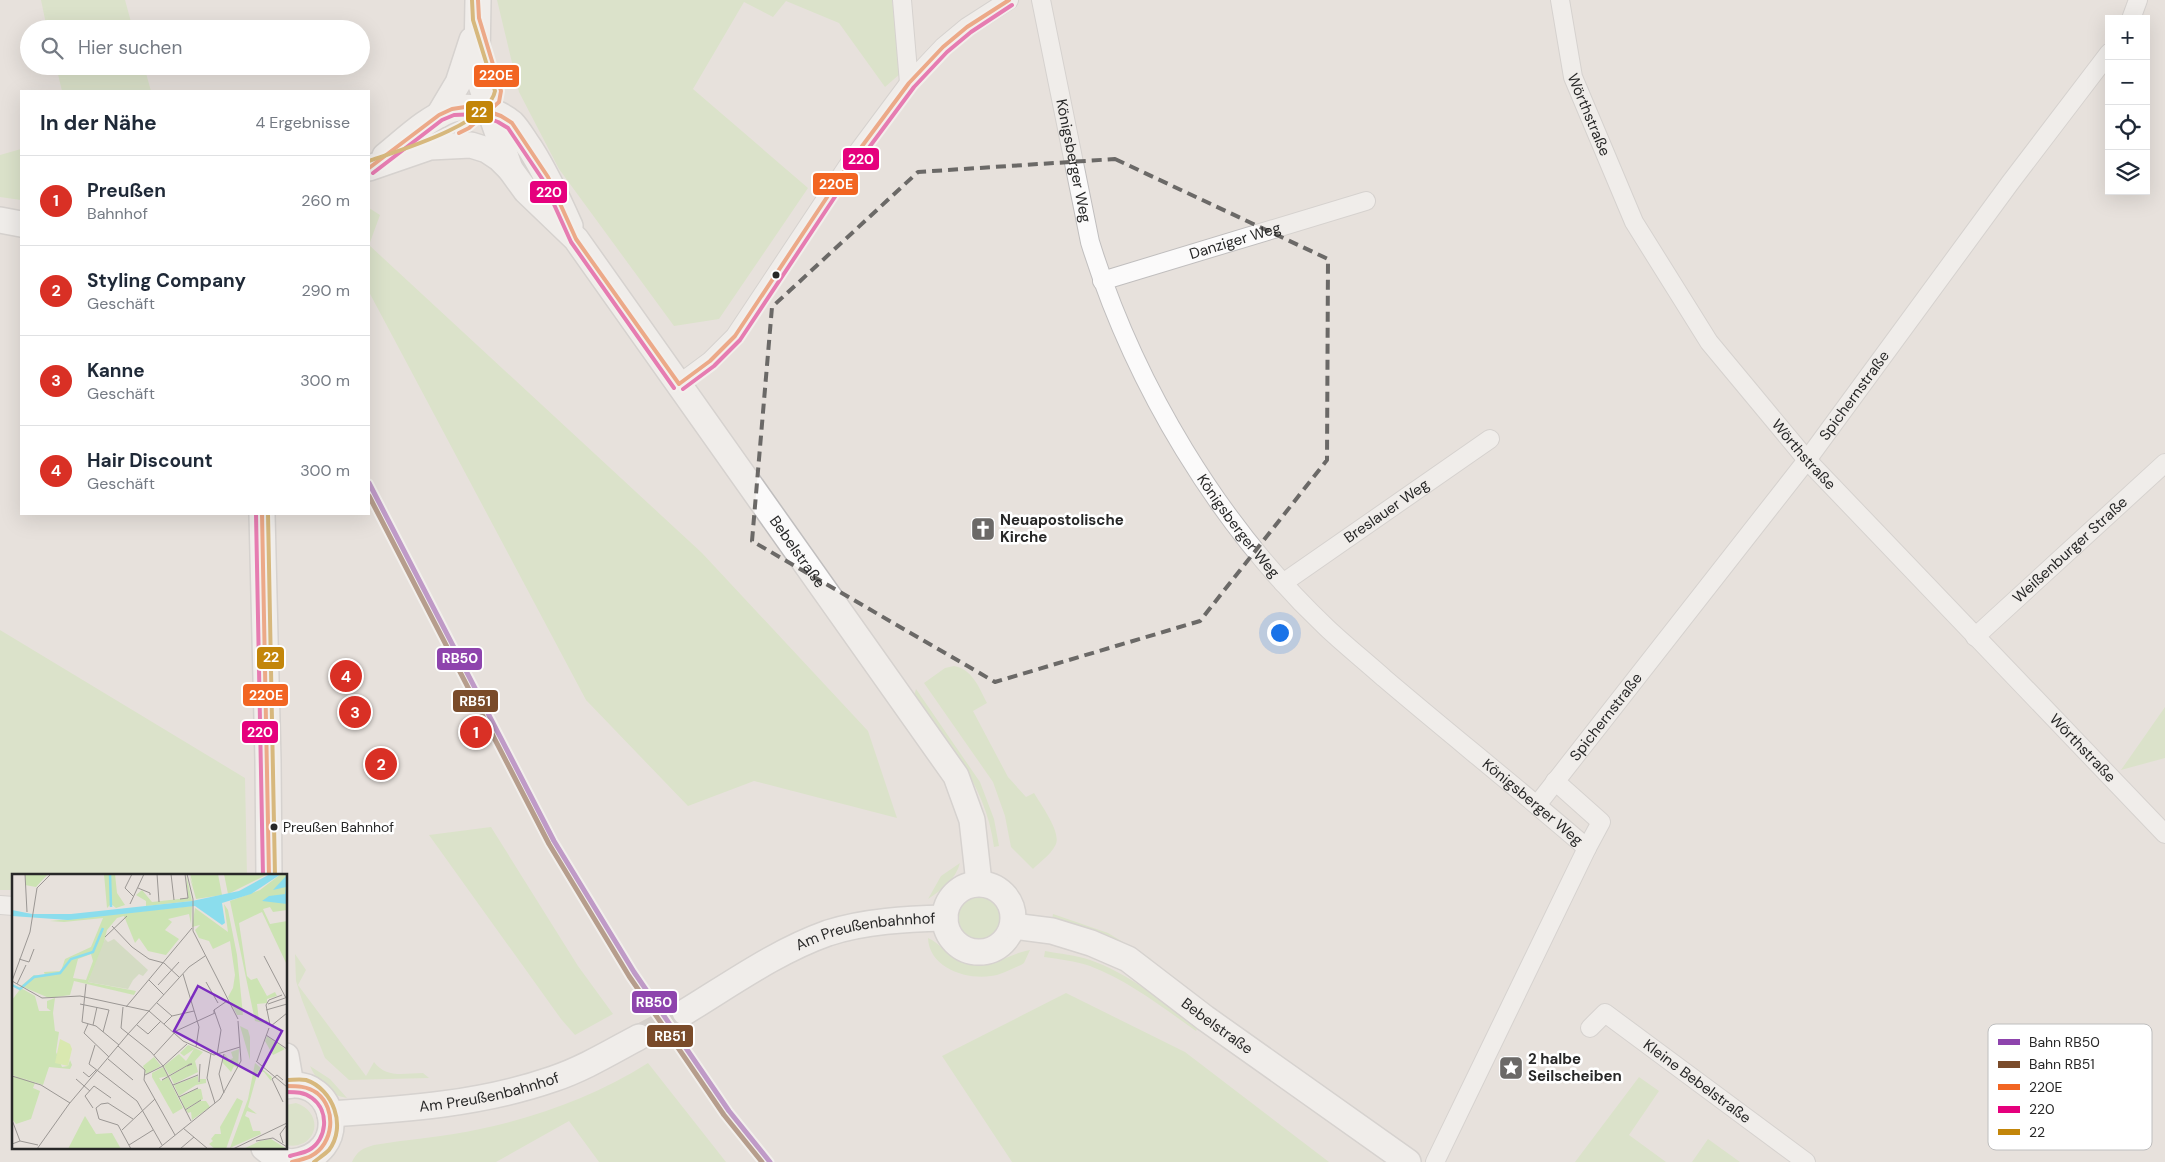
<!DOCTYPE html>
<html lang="de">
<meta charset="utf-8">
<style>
:root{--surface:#fff;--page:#f6f6f7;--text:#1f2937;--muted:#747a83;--line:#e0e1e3;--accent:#d93025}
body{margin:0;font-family:"DM Sans",sans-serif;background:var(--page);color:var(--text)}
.controls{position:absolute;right:15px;top:15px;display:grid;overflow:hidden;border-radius:0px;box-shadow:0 5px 20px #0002}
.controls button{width:45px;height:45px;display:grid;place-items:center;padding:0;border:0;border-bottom:1px solid var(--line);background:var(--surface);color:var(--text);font:25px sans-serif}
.you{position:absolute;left:1279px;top:632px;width:18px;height:18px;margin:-12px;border:4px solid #fff;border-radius:50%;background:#1a73e8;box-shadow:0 0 0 8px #1a73e833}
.badge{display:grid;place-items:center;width:32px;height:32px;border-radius:50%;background:var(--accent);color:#fff;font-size:16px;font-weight:700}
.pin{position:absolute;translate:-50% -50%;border:2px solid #fff;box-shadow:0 1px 5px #0006}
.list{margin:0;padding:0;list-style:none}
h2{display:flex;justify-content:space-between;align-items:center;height:65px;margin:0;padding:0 20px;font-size:21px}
h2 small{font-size:16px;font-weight:400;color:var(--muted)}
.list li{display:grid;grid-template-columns:32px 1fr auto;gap:15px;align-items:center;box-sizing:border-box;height:90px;padding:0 20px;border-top:1px solid var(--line)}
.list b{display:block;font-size:19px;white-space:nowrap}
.list p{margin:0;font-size:16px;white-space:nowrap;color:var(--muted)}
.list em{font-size:16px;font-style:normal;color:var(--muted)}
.icon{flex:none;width:28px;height:28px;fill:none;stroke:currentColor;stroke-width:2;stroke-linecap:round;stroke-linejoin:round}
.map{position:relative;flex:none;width:2165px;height:1162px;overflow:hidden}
.search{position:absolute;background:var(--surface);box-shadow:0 5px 20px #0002;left:20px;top:20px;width:350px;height:55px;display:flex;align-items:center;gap:12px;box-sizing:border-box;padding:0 18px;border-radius:28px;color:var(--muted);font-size:19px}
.panel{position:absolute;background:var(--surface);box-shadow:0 5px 20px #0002;left:20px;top:90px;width:350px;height:425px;border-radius:0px}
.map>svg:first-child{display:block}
.green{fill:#cce3b3}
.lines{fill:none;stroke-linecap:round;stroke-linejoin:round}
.secondary-tunnel{stroke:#c1bcb8;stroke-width:25;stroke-dasharray:25 12;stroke-linecap:butt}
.street-casing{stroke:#c0bebe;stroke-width:20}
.secondary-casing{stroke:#c0bebe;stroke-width:28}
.street{stroke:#fbfafa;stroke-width:18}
.secondary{stroke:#fbfafa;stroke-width:25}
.bus-1-casing{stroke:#fff;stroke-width:8}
.bus-2-casing{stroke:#fff;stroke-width:8}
.bus-3-casing{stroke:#fff;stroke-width:8}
.bus-1{stroke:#f26522;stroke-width:4}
.bus-2{stroke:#e5007d;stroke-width:4}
.bus-3{stroke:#c3860a;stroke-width:4}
.rail-1-casing{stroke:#fff;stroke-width:9}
.rail-2-casing{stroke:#fff;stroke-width:9}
.rail-1{stroke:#8e44ad;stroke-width:5}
.rail-2{stroke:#7a4b2a;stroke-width:5}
.marked{fill:none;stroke:#6b6967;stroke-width:4;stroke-dasharray:10 6;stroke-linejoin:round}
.bus-dot{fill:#282828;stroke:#fff;stroke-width:2}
.labels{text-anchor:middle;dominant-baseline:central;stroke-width:5;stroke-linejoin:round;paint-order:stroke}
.bus-label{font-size:14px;fill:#282828;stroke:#fff;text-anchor:start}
.street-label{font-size:15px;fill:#282828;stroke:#fff}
.poi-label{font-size:15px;font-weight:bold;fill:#282828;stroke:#fff;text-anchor:start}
.inset-river{fill:none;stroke:#8bdded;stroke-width:2.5}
.inset-road{fill:none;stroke:#9b9794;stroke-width:1}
.view{fill:#7b2cbf;fill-opacity:0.15;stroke:#7b2cbf;stroke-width:2.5}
.inset-edge{fill:none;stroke:#282828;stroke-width:2.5}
.key{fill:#fff;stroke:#bebebe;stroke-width:1}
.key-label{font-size:14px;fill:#282828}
.line-badge{stroke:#fff;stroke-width:2}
.badge-label{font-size:14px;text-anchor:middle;font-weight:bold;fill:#fff}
</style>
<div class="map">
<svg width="2165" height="1162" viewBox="0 0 2165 1162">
<rect width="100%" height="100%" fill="#e7e1dc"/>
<!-- green -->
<path class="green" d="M41 0H125L133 29H47Z
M497 0H892L901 73 885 87 839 23 786 1 773 17 744 2 693 89 808 188 719 319 674 326 559 169 519 92Z
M56 66H144L151 91H62Z
M21 149V200L0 197V155Z
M369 208 380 215 369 245 702 553 868 731 897 818 754 781 688 806 586 700 427 401 369 292Z
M0 630 245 778 247 876H14V890H0Z
M954 666C972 669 979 687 987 703L973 711 1008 777 1026 797 1034 793C1041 805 1063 834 1055 846 1050 855 1040 862 1033 869L1011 847 1005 816 993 782 924 683 945 668Z
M916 689 980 782 994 819 999 846 994 847C986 785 949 745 914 696Z
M2165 707V758L2121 770Z
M491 827 578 966 613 1014 575 1035 561 1019 429 835Z
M960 863C956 879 942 890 928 899L941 876Z
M958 918a22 22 0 1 1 44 0a22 22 0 1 1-44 0Z
M1053 914 1108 933 1151 959 1148 964 1052 920Z
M928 938C939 943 946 953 956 959 986 975 1002 955 1030 950L1024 963 1021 965C1011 969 1001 975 991 976 967 980 929 968 928 938Z
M1045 951C1060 954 1076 955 1090 960 1130 974 1165 1003 1198 1027L1196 1031C1162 1007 1129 981 1090 966 1075 961 1059 959 1044 957Z
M295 954 306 970 298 985 366 1076 374 1062C387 1079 404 1073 423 1073L429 1078 349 1080 325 1058 302 1000 296 981Z
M1066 993 1185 1052 1329 1162H1012L942 1056Z
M648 1063 726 1162H599L569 1121 496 1162H352C357 1151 363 1148 374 1145 409 1139 445 1137 480 1129 538 1117 598 1095 648 1063Z
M310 1066 330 1079 347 1098C329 1095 318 1083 310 1066Z
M1639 1077 1659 1091 1629 1135 1666 1162H1575Z
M296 1103C326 1113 317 1151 286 1145V1105Z
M1708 1139 1740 1162H1692Z"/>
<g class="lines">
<!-- secondary-tunnel -->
<path class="secondary-tunnel" d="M639 1037 685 1012"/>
<defs>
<g id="street">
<path d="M902 0 909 83"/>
<path id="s1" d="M1041 0 1090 242C1134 384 1218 525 1327 628 1345 645 1365 661 1384 678 1451 735 1520 790 1587 848L1601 822 1555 781"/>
<path id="s2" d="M1560 0 1573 77 1634 222 1709 342 1807 460 2165 834"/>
<path d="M2131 19 2138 0"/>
<path id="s3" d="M1102 281 1366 201"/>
<path d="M679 384 710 361 735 336 851 161 909 83 943 47 967 27 1009 0"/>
<path id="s4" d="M1283 583 1490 439"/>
<path id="s5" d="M1975 637 2165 463"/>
<path id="s6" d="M1537 805 1807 460 2010 183 2109 53"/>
<path d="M0 905 14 906"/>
<path id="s7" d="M1590 1028 1605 1013 1806 1162"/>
<path d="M1435 1162 1587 848"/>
</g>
<g id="secondary">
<path d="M478 0 477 60 481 85 510 169"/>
<path d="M439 115 458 83 472 40"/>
<path d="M385 156C405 140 426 119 450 110 469 103 497 110 512 123 519 130 524 140 530 148 546 173 558 199 570 226"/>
<path id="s8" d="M369 168 430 147 471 145 487 150 499 158 510 169 526 191 576 239 956 776 972 820 979 883"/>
<path d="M0 220 21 224"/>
<path d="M262 514 268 761 269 876"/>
<circle cx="979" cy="918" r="34"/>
<path id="s9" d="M1013 926 1052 931 1091 943 1128 959 1205 1018 1408 1162"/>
<path id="s10" d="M685 1012C731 984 777 951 828 933 865 921 907 919 945 918"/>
<path d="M286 1056 291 1085"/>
<path d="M286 1086C336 1076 353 1155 292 1162"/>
<path id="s11" d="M330 1114C406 1109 481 1104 553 1079 583 1069 611 1052 639 1037"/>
<path d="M264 1148 278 1159 290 1162"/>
</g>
</defs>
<!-- street casing -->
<use href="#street" class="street-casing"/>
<!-- secondary casing -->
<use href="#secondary" class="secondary-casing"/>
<!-- street -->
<use href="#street" class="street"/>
<!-- secondary -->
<use href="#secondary" class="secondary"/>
<defs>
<path id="bus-1" d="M459 133 469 128 499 102 501 91 479 18 478 0
M369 168 439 115 452 109 465 107 479 108 501 116 512 123 548 177 576 239 679 384
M679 384 710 361 735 336 851 161 909 83 943 47 967 27 1009 0
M262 514 269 876
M286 1086C297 1086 307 1086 317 1093 337 1109 334 1144 311 1156 306 1159 298 1160 292 1162"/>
<path id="bus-2" d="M373 173 442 120 454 115 478 114 498 122 508 128 543 180 571 242 674 388
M683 389 714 366 740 340 856 165 914 87 947 52 971 32 1012 5
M256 514 263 876
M286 1092C296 1092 304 1092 312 1098 330 1111 327 1140 309 1150 304 1153 296 1154 290 1156"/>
<path id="bus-3" d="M369 161C398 151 489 124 495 91L473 20 472 0
M268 514 275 876
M286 1080C292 1080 300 1079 306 1080 333 1089 347 1126 329 1150 325 1154 319 1158 314 1162"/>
</defs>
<!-- bus-1 casing -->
<use href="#bus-1" class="bus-1-casing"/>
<!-- bus-2 casing -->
<use href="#bus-2" class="bus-2-casing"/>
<!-- bus-3 casing -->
<use href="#bus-3" class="bus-3-casing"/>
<!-- bus-1 -->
<use href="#bus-1" class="bus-1"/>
<!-- bus-2 -->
<use href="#bus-2" class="bus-2"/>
<!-- bus-3 -->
<use href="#bus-3" class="bus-3"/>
<defs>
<path id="rail-1" d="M369 483 554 841 634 972 729 1111 770 1162"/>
<path id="rail-2" d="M369 496 549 844 629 976 724 1115 762 1162"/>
</defs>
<!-- rail-1 casing -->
<use href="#rail-1" class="rail-1-casing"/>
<!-- rail-2 casing -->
<use href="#rail-2" class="rail-2-casing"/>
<!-- rail-1 -->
<use href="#rail-1" class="rail-1"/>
<!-- rail-2 -->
<use href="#rail-2" class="rail-2"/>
</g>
<!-- marked area -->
<path d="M0 0H2165V1162H0ZM1115 159 1328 259 1327 460 1200 621 995 682 752 541 772 307 918 172Z" fill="#e7e1dc" fill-opacity=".55" fill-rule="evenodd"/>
<path class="marked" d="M1115 159 1328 259 1327 460 1200 621 995 682 752 541 772 307 918 172Z"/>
<!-- icons -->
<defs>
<symbol id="church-square" viewBox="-11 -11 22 22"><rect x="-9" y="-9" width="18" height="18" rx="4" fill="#6b6967" stroke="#fff"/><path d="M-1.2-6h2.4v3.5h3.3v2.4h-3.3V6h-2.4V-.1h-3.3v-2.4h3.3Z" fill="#fff"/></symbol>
<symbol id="sight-square" viewBox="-11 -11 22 22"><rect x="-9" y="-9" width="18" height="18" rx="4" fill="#6b6967" stroke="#fff"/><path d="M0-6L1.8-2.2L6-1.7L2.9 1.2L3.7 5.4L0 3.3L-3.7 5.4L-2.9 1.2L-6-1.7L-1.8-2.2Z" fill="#fff"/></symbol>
</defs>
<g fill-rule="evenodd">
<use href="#church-square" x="969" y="515" width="28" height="28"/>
<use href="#sight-square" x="1497" y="1054" width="28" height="28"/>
</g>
<!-- markers -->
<g class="bus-dot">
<circle cx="776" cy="275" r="4.5"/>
<circle cx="274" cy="827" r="4.5"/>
</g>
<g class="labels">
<!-- bus labels -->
<g class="bus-label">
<text x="283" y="827">Preußen Bahnhof</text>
</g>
<!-- street labels -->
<g class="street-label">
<text stroke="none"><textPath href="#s2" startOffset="119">Wörthstraße</textPath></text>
<text stroke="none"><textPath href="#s1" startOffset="164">Königsberger Weg</textPath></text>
<text stroke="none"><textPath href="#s3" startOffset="139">Danziger Weg</textPath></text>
<text stroke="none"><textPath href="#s6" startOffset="518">Spichernstraße</textPath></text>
<text stroke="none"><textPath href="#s2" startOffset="524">Wörthstraße</textPath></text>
<text stroke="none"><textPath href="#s4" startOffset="126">Breslauer Weg</textPath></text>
<text stroke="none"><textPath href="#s1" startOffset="569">Königsberger Weg</textPath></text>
<text stroke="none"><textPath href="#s5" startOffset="129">Weißenburger Straße</textPath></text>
<text stroke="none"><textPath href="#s8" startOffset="632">Bebelstraße</textPath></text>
<text stroke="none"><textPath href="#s6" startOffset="112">Spichernstraße</textPath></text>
<text stroke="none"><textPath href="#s2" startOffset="929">Wörthstraße</textPath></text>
<text stroke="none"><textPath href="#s1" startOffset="974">Königsberger Weg</textPath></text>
<text stroke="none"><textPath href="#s10" startOffset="201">Am Preußenbahnhof</textPath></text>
<text stroke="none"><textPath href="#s9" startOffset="232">Bebelstraße</textPath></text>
<text stroke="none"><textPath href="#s7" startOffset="136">Kleine Bebelstraße</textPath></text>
<text stroke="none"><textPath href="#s11" startOffset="161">Am Preußenbahnhof</textPath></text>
</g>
<!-- poi labels -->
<g class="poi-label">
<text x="1000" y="520">Neuapostolische<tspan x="1000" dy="17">Kirche</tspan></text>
<text x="1528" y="1059">2 halbe<tspan x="1528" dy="17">Seilscheiben</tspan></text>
</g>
</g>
<!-- overview -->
<g transform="translate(12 874)">
<rect width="275" height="275" fill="#e7e1dc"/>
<path d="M13 0H36L24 13 13 11ZM92 0H103L105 19 113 31 104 34 99 30 95 34ZM174 0 180 27 134 32V27L124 21 130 16 140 28 176 24ZM177 0 181 11 178 0H206L210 21 184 25ZM212 0H256L216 20ZM269 0H275V36L261 38 258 33 251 35 258 50 275 47V91L250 38 227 49 235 102 239 106 245 104 255 122 263 118 265 122 255 125V129L245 130 247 146H255L257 150H256L243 147 218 27 248 16ZM212 30 216 36 225 81 231 141H225L216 123 221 114 223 101 218 67 201 75 197 67 187 64 183 56 188 51 180 53 183 34 216 58ZM180 32 179 50 177 40 156 45 160 48 153 56 167 65 154 81 136 77 127 64 123 69 112 42 105 44 95 56 90 77 76 108 124 117 122 121 62 107 58 121 37 124 9 112 22 101 29 102 33 101 32 98 49 97 53 85 79 73 91 44 52 48 38 47ZM79 80 81 87 74 106 61 104 66 85ZM9 114 23 122 27 137H39L35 134V127L43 124 41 139 43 157 47 158 44 178 50 193 56 192 58 186 60 191 58 195 37 193 31 211 7 203 23 209 21 214 28 217 19 245 4 250 0 245V202L6 203 0 201V126ZM228 152 236 156 238 163V186ZM255 162 273 175 261 181 253 167ZM176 171 191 178 183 187 186 198 162 210 158 202 180 189 157 201 152 192 167 180 174 187 182 175 172 182 168 179ZM227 175 226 194 222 192 219 198 210 188 213 180 217 186 221 184 219 178ZM142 183 149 192 134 200 131 192ZM243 189 260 203 259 207 252 198 246 197 236 233 245 240 235 237 233 242 237 244 241 257H248L249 260 218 274 236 225ZM151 193 156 202 147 204 149 207 156 203 171 234 161 240 140 203V199ZM186 202V209L188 205H194V209L184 211 167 222 162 211ZM185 215H189L191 225 173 235 168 223ZM225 224 231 227 214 275H203L197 270 201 267 199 265 203 260H209L208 253ZM188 227H194L198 233 180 246 179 238 176 239 174 236ZM73 242 84 260 100 259 109 275H56ZM259 265 275 275H231L248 267Z" fill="#cce3b3" fill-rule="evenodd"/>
<path d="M93 65 96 68 102 65 136 96 131 102 127 100 121 106 116 115 76 108Z" fill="#d4dbc3"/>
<path d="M48 165 58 170 60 175 56 192 43 189Z" fill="#d9e8b0"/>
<path d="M258 0H269L239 20 210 29 213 49 210 51 183 32 56 46 0 42V36L20 40H59L180 27 227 17ZM275 1V30L250 27 257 22 273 20 274 13 261 16Z" fill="#8bdded"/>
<path class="inset-river" d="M98 0 99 33M0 111 8 115 22 103 48 99 59 85 81 78 91 54"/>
<path class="inset-road" d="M13 0 15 38M120 0 113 14 122 23M145 0 147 28M159 0 162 26M175 0 181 25V57L226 145M126 14 138 19V21M168 25 176 24 173 0M118 30 132 0M100 52 120 73 137 85 152 89 167 103M93 63 115 42M252 82 275 126M7 85 17 88 22 75M171 100 187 153 184 173M137 106 152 121M0 107 30 124 68 122 137 137 171 167 202 181 228 173M0 107 18 58 25 14 39 0M194 108 206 129M5 110 14 91M74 110 70 148 84 152 107 171M146 111 167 88M145 129 160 142M68 130 97 136 91 158M256 130 273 124M111 133 109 154 139 178 151 192 179 247M114 133 180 54M202 136 215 127M254 136 275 130M202 139V136L209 156 205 181M226 147 229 187M76 150 72 159 97 183M152 150 160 142 182 137M81 151 85 133M125 151 136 160 149 147M258 151 254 131 257 126 270 121M259 152 275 139M254 161 275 175M83 171 77 190 125 227 150 271M106 172 133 196 132 206 163 261M199 179 195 204 203 229M142 181 164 157 203 139M96 185 121 206M244 187 275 213M245 187 257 154M71 198 77 203 84 196M133 201 151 192 175 170M0 202 29 211 58 229M64 205 78 217M150 206 178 190H180L175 192M187 208 188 190M161 211 186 201M212 219 207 200 212 180M167 223 186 214M271 228 260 205 265 201 271 206M81 234 73 222 82 212 99 224M173 236 189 226M0 246 8 267M171 254 196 275M110 256 143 225M244 267 261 264 275 273M271 269 268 260 274 252M0 270 8 267 26 271M117 271 141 256M25 275 57 230 116 160 177 93 193 82M119 275 106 251 87 245 84 234 89 230 96 229 121 245M146 275 208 225 229 187M168 275 182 263M221 275 275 249"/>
<path class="view" d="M186 112 270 157 246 202 162 157Z"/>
<rect width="275" height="275" class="inset-edge"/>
</g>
<!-- legend -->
<rect x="1988" y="1024" width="164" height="126" rx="8" class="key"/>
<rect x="1998" y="1039" width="22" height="6" fill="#8e44ad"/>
<rect x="1998" y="1061" width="22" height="7" fill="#7a4b2a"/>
<rect x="1998" y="1084" width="22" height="6" fill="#f26522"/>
<rect x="1998" y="1106" width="22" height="7" fill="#e5007d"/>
<rect x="1998" y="1129" width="22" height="6" fill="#c3860a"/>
<g class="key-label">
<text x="2029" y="1047">Bahn RB50</text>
<text x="2029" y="1069">Bahn RB51</text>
<text x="2029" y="1092">220E</text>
<text x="2029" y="1114">220</text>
<text x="2029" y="1137">22</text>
</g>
<g class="line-badge">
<rect x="473" y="64" width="47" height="24" rx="5" fill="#f26522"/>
<rect x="465" y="100" width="29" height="24" rx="5" fill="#c3860a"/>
<rect x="842" y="147" width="38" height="24" rx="5" fill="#e5007d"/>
<rect x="812" y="172" width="47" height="24" rx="5" fill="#f26522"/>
<rect x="529" y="180" width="39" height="24" rx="5" fill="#e5007d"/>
<rect x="256" y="646" width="29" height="24" rx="5" fill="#c3860a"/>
<rect x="436" y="647" width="47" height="24" rx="5" fill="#8e44ad"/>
<rect x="242" y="683" width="47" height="24" rx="5" fill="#f26522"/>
<rect x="452" y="689" width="47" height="24" rx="5" fill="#7a4b2a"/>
<rect x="241" y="720" width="38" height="24" rx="5" fill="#e5007d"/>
<rect x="631" y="990" width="47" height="24" rx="5" fill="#8e44ad"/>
<rect x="646" y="1024" width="48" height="24" rx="5" fill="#7a4b2a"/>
</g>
<g class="badge-label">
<text x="496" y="80">220E</text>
<text x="479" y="117">22</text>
<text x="861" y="164">220</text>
<text x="836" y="189">220E</text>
<text x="549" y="197">220</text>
<text x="271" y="662">22</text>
<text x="460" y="663">RB50</text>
<text x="266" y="700">220E</text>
<text x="475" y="706">RB51</text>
<text x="260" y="737">220</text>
<text x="654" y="1007">RB50</text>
<text x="670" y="1041">RB51</text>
</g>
</svg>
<div class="controls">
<button>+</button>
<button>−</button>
<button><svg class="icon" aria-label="locate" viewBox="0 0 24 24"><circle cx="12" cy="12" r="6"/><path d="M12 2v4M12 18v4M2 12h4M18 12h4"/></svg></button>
<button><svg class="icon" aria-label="layers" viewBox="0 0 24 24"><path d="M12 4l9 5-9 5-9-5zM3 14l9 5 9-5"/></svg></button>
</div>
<div class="you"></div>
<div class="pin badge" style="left:476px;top:732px">1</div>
<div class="pin badge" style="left:381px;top:764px">2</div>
<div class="pin badge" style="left:355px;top:712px">3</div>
<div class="pin badge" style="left:346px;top:676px">4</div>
<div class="search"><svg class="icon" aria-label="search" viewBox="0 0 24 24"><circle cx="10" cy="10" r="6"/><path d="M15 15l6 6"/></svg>Hier suchen</div>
<section class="panel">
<h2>In der Nähe<small>4 Ergebnisse</small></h2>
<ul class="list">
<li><span class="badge">1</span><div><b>Preußen</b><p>Bahnhof</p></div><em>260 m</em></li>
<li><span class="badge">2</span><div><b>Styling Company</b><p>Geschäft</p></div><em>290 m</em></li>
<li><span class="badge">3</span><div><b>Kanne</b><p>Geschäft</p></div><em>300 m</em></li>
<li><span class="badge">4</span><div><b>Hair Discount</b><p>Geschäft</p></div><em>300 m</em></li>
</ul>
</section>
</div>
